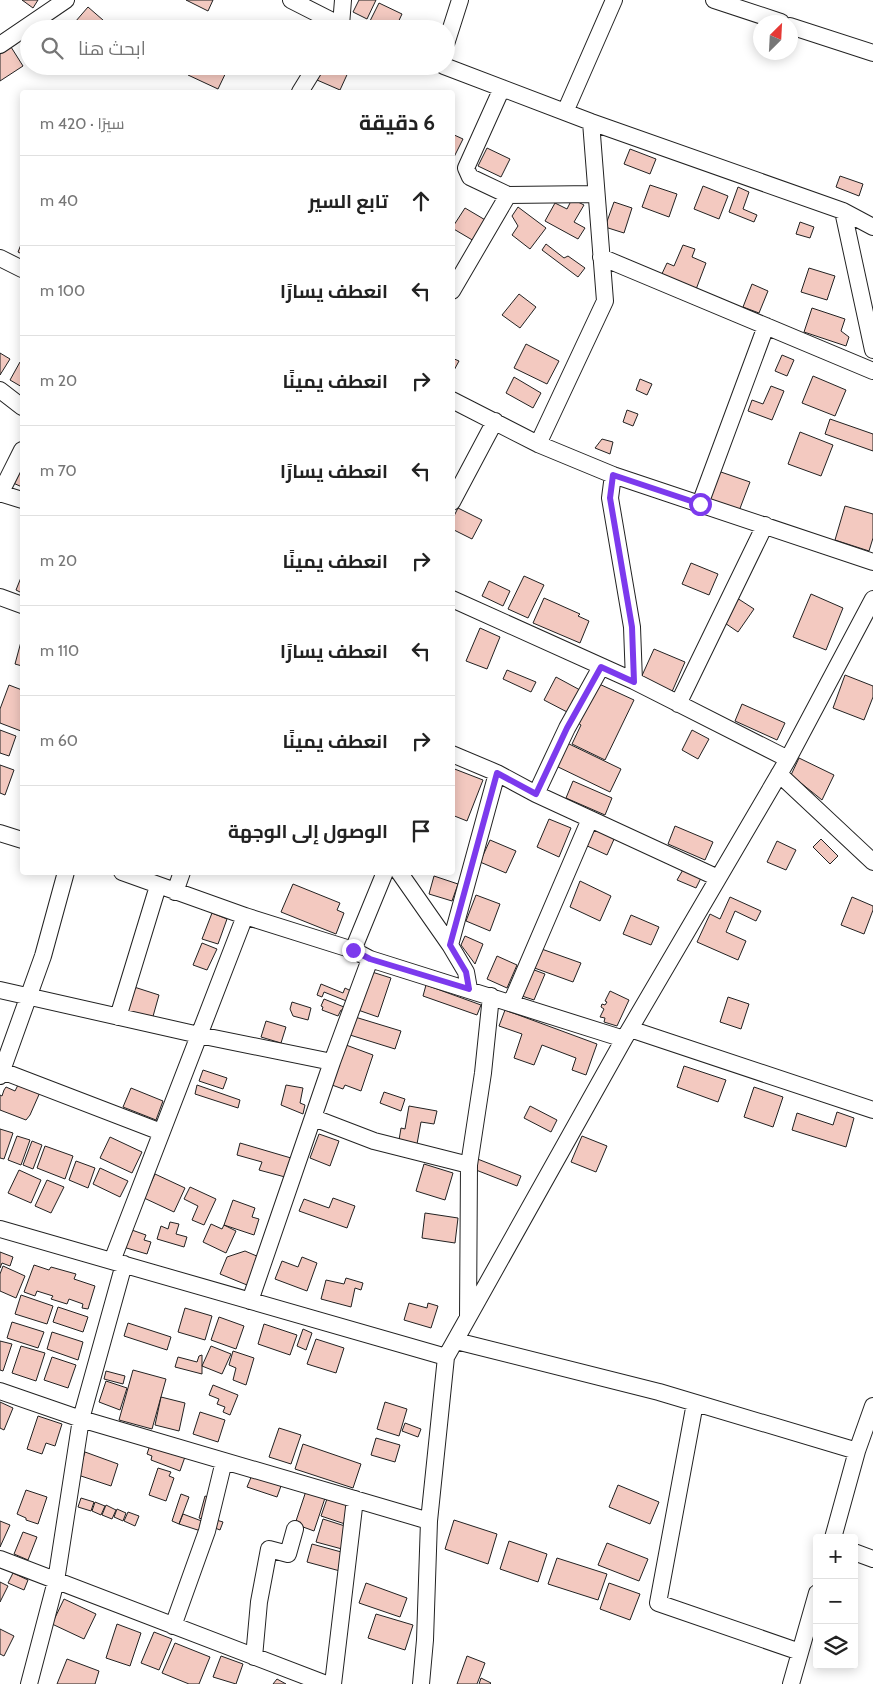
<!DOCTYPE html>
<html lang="ar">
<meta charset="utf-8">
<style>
:root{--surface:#fff;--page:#f2f2f2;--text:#222;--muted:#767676;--line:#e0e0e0}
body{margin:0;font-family:Cabin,Cairo,sans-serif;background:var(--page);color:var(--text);direction:rtl}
.controls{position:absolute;right:15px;bottom:15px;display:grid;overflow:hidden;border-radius:5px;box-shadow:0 2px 12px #0003}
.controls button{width:45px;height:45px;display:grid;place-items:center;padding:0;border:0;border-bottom:1px solid var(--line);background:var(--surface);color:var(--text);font:25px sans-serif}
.compass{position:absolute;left:753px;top:15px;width:45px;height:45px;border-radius:50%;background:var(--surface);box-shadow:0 2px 12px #0003;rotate:24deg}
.stop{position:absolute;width:15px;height:15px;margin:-11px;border:4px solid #7c3aed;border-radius:50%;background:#fff}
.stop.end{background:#7c3aed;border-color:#fff;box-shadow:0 1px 5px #0008}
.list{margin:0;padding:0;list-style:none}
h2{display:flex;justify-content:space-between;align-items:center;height:65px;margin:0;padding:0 20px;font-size:21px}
h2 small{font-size:16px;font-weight:400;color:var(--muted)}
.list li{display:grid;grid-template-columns:32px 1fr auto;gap:15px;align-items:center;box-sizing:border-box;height:90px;padding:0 20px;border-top:1px solid var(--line)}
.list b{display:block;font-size:19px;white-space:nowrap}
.list em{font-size:16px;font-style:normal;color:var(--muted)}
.icon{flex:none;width:28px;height:28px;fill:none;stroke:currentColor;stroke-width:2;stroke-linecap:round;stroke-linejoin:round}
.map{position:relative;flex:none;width:873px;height:1684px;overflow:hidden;direction:ltr}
.search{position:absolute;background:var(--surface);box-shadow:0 2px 12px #0003;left:20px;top:20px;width:435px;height:55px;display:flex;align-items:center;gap:12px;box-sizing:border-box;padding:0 18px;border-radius:28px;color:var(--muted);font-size:19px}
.panel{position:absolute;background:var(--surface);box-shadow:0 2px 12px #0003;left:20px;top:90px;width:435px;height:785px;border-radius:5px;direction:rtl}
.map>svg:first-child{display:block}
.building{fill:#f3c9c0;stroke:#222}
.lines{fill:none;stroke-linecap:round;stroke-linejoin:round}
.minor-casing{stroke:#222;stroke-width:18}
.minor{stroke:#fff;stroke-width:16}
.route{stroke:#7c3aed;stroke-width:6}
</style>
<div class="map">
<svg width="873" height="1684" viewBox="0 0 873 1684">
<rect width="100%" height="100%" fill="#fff"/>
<!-- building -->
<path class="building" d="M22 0H38L33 8Z
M186 0H213L208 11Z
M359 0H376L367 19 353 12Z
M379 3 402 14 395 29H385L370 21Z
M88 7 111 27 110 29H69Z
M11 47 23 66 0 81V54Z
M193 66H229L218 89 188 75Z
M324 66H351L340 90 317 80Z
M452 134 463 139 454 157 452 156Z
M487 148 510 159 501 177 478 166Z
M630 149 656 159 650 174 624 164Z
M840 176 863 184 859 196 836 187Z
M650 185 677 194 669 217 642 207Z
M703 186 728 196 719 219 694 209Z
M738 187 749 192 743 209 757 215 754 222 729 212Z
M572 199 584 205 574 222 585 228 578 239 545 221 555 203 567 209Z
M614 202 632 208 624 233 605 227Z
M518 207 546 228 530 249 512 235 518 226 512 216Z
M465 208 487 221 474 241 452 228Z
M800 222 814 227 810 238 796 234Z
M22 242V254L18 252Z
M546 244 564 258 568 256 585 268 578 277 542 250Z
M683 245 695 249 692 257 706 263 695 292 660 278 667 263 674 266Z
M809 268 835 276 827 300 801 292Z
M752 284 768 291 759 313 743 307Z
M519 294 536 307 520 328 502 315Z
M812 308 845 319 841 331 849 337 846 346 804 332Z
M526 344 559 361 547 384 514 368Z
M0 353 10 359 0 375Z
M782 355 794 360 787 376 775 371Z
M452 358 459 361 452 374Z
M20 362 22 363V387L10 380Z
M813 376 846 390 835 416 802 403Z
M514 377 541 393 533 408 506 393Z
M640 379 652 384 647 395 636 390Z
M771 386 784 391 772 420 748 411 752 400 763 404Z
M627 410 638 414 633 426 623 422Z
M830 419 873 434V451L825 434Z
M800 432 833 445 821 476 788 464Z
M602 439 613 442 610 454 595 448Z
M18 468 22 470V487L11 482Z
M718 471 750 482 739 511 707 500Z
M845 506 873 514V538L869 551 835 540Z
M458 508 482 520 472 539 452 529V520Z
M691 563 718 574 709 595 682 584Z
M22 575V593L16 590Z
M524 576 544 585 528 618 508 609Z
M489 581 510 591 503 606 482 596Z
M811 594 843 608 826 650 793 637Z
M544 598 580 614 578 616 589 621 580 643 533 623Z
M737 598 754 609 738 632 722 621Z
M480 628 500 637 487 669 466 661Z
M22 638V666L15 664Z
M654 649 685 662 671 694 640 680Z
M507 670 536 682 531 692 503 679Z
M845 675 873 686V697L864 720 833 708Z
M556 677 580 690 569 713 544 700Z
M597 683 634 700 605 760 572 744 581 725 578 723Z
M9 685 22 690V727L21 731 0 723V709Z
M742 704 785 723 777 740 735 721Z
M0 730 16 736 9 756 0 753Z
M692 730 709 739 698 759 682 750Z
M565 742 621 769 610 792 554 765Z
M799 758 834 775 822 800 791 775Z
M0 765 14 770 5 795 0 793Z
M452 768 483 780 467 821 452 815Z
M573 781 612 798 605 815 566 798Z
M549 819 571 828 559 857 537 847Z
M591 826 615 837 607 855 583 844Z
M675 826 713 842 705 860 668 844Z
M821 839 838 856 830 864 813 847Z
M490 840 516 851 506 873 480 862Z
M777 841 796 850 786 870 767 862Z
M684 868 702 876 696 888 677 880Z
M434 876 458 884 452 901 429 894Z
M580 881 611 896 600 921 570 907Z
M293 884 340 903 337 910 344 913 336 934 281 912Z
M476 895 500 904 490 931 466 921Z
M730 897 761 911 756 921 735 911 726 932 746 941 738 960 697 942 710 914 720 919Z
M852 897 873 906V910L864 934 841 925Z
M212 913 227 919 218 944 202 939Z
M631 915 659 927 651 945 623 934Z
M465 936 483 944 475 964 461 945Z
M202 943 217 949 207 970 193 965Z
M536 947 581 963 573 982 529 966Z
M497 956 517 965 507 988 487 979Z
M529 968 545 974 534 1000 516 994Z
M372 972 391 978 378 1017 358 1010Z
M321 984 343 993 345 988 353 992 349 1002 324 992 322 997 317 995Z
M426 985 481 1005 477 1015 423 996Z
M131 986 159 995 152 1020 123 1011Z
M610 991 629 1000 617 1026 604 1022 605 1018 600 1017 604 1009 601 1007 602 1004 605 1005 607 1002 605 1001Z
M728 997 749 1004 741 1029 720 1022Z
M324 999 344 1007 343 1010H341L338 1016 322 1010 323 1007 321 1006Z
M292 1002 311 1008 308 1020 293 1016 290 1009Z
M505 1010 597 1044 586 1075 572 1070 576 1058 542 1045 534 1065 514 1058 522 1034 499 1026Z
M355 1017 401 1031 395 1049 350 1035Z
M266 1021 286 1027 281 1043 261 1037Z
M346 1045 373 1055 361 1091 345 1085 343 1089 332 1085Z
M684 1066 726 1080 718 1102 677 1087Z
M203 1070 227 1078 223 1089 199 1081Z
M19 1083 41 1090 30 1115 26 1120 0 1110V1095L2 1096 4 1090 6 1087 15 1091Z
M197 1085 240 1100 238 1108 195 1094Z
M286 1085 303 1088 300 1103 305 1105 303 1114 281 1105Z
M754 1087 783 1097 773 1127 744 1117Z
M131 1088 163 1101 156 1120 123 1107Z
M384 1092 405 1099 401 1111 380 1103Z
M409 1106 437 1111 434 1124 421 1122 417 1144 399 1140 401 1128 405 1129Z
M530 1106 557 1120 551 1132 524 1118Z
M837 1112 854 1118 846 1147 792 1130 797 1113 833 1125Z
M0 1129 13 1133 4 1159 0 1158Z
M319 1134 339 1141 330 1166 310 1158Z
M17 1136 30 1140 21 1165 8 1160Z
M582 1136 607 1146 596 1172 571 1162Z
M110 1137 142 1152 132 1173 100 1158Z
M32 1141 42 1145 33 1169 23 1165Z
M240 1143 291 1158 285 1177 259 1170 262 1162 237 1155Z
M45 1146 73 1156 65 1179 37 1168Z
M475 1158 521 1176 517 1186 476 1170Z
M76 1161 95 1168 88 1188 69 1180Z
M424 1164 453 1173 445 1200 416 1191Z
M100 1168 128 1181 120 1197 93 1184Z
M19 1170 41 1180 31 1203 8 1193Z
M155 1174 185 1188 174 1212 144 1198Z
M47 1180 64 1187 51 1213 35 1206Z
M190 1187 216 1199 204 1225 192 1220 198 1206 184 1199Z
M333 1198 355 1206 347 1228 299 1211 304 1199 329 1208Z
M233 1200 255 1208 252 1217 259 1219 254 1235 224 1225Z
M425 1213 458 1218 455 1243 422 1238Z
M170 1222 179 1224 176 1234 187 1237 184 1247 157 1239 161 1226 168 1229Z
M211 1224 222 1229 224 1225 236 1231 226 1253 203 1242Z
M129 1229 146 1235 144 1240 151 1242 147 1254 123 1247Z
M245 1251 259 1257 247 1285 220 1274 227 1257Z
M0 1252 13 1257 10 1266 2 1263 0 1268Z
M302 1257 317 1263 307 1291 275 1279 282 1261 298 1267Z
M34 1265 49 1270 51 1267 76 1274 74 1279 95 1286 88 1309 82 1308 83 1304 69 1299 67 1304 51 1299 53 1296 37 1291 35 1296 24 1292Z
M3 1266 25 1276 16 1298 0 1291V1274Z
M346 1278 363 1283 361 1290 355 1288 351 1307 321 1299 326 1280 344 1284Z
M21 1295 53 1306 47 1324 15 1314Z
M409 1303 427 1308 428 1303 438 1306 431 1328 404 1320Z
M58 1307 88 1317 83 1332 53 1322Z
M185 1308 212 1316 205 1340 178 1332Z
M219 1317 244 1326 236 1349 211 1340Z
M12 1322 44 1332 38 1348 7 1338Z
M128 1323 171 1337 167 1350 124 1336Z
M264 1324 297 1335 290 1355 258 1344Z
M303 1329 312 1333 306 1350 297 1346Z
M52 1332 83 1342 78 1360 47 1349Z
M316 1339 344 1348 336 1373 307 1364Z
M0 1341 12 1344 3 1371 0 1370Z
M21 1346 45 1353 36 1381 12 1373Z
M211 1346 231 1354 222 1374 202 1366Z
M233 1351 254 1358 246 1385 233 1380 236 1368 229 1365Z
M202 1355V1374L175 1367 178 1357 197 1362 199 1356Z
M52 1357 76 1365 68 1388 44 1380Z
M133 1370 166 1379 152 1429 119 1420Z
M106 1371 125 1376 123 1384 104 1379Z
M106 1381 127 1388 120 1410 99 1402Z
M213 1385 238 1395 230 1415 223 1412 225 1407 217 1404 219 1399 209 1395Z
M161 1397 185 1403 179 1431 155 1425Z
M0 1402 13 1408 4 1430 0 1428Z
M385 1402 407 1409 399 1436 377 1429Z
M200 1412 225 1420 218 1442 193 1434Z
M38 1416 62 1424 55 1446 46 1443 42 1454 27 1449Z
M405 1423 421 1429 418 1437 402 1431Z
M279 1428 301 1435 291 1464 269 1457Z
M376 1438 400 1445 395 1462 371 1455Z
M151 1442 186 1454 180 1471 151 1460 152 1456 147 1454Z
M303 1444 361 1464 353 1488 295 1469Z
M85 1452 118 1464 111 1486 78 1475Z
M158 1468 171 1472 169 1476 174 1478 166 1501 149 1495Z
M252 1475 281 1486 277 1497 247 1487Z
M618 1485 659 1502 650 1524 609 1507Z
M307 1488 326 1495 314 1531 295 1524Z
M26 1490 47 1497 38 1524 26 1520V1518L17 1514Z
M181 1494 189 1497 179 1524 172 1521Z
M205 1496 214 1499 208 1521 199 1518Z
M328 1496 352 1504 345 1524 321 1516Z
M81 1498 94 1502 91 1511 78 1507Z
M95 1502 105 1506 101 1515 92 1511Z
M106 1505 116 1510 112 1519 102 1515Z
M117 1509 126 1513 123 1521 114 1517Z
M128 1512 139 1516 135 1526 124 1521Z
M183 1514 207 1523 204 1532 179 1524Z
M213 1519 223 1522 220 1530 210 1526Z
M323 1519 348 1527 342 1549 316 1542Z
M454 1520 497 1534 488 1564 445 1549Z
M0 1521 10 1525 0 1547Z
M23 1532 37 1537 28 1560 14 1554Z
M509 1541 547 1554 538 1582 500 1569Z
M607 1543 648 1559 639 1581 598 1565Z
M312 1544 345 1553 340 1571 307 1562Z
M557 1558 607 1574 598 1600 548 1584Z
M13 1573 28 1580 24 1590 8 1583Z
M0 1582 8 1586 0 1602Z
M366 1583 407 1598 400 1617 359 1603Z
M609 1583 640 1594 630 1620 600 1609Z
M64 1599 96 1614 84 1639 52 1624Z
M376 1614 413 1625 405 1650 368 1638Z
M117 1624 141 1633 130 1666 106 1658Z
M0 1629 14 1636 4 1656 0 1654Z
M154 1632 172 1639 159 1670 141 1663Z
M175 1643 210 1657 199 1684H189L162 1673Z
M221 1656 243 1664 236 1684 213 1677Z
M467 1656 485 1663 477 1684H457Z
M67 1659 99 1671 95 1684H57Z
M481 1678 491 1683 490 1684H479Z
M277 1679 286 1684H273Z"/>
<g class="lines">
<defs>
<path id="minor" d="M291 0 348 29
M714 0 781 22
M790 26 873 53
M339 29 341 25 343 0
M446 44 460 0
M0 45 66 0
M444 66 591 122 843 211 873 227
M502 88 466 168 470 177 508 195
M300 92 316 66
M565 112 614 0
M843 211 873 350
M601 257 873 371
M0 258 22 269
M452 291 508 195 596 194
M0 390 22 407
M452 400 538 444 613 475 873 562
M538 444 605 301 591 122
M613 475 610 498 632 627 634 681
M0 493 22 500
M0 494 22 450
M452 502 495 421
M700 504 766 326
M0 597 22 605
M452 599 634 681 788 759
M678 704 765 525
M452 754 497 773 536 794 718 878
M779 774 873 862
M536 794 567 728 601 667
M0 833 22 840
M122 872 245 916 353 950 370 959 624 1039
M399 872 450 945 466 972 469 989
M175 892 182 872
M450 945 497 773
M353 950 385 872
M0 990 199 1035 332 1062
M511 1003 590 819
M118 1017 158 886
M630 1029 873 1110
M2 1071 161 1132
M0 1076 43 956 66 872
M314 1118 374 1141 469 1165
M0 1229 446 1357
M112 1261 245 916
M250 1301 332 1062 370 959
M468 1318 469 1165 483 1073 491 996
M456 1341 659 1392 857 1451
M0 1391 81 1419 429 1521
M695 1403 658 1603 800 1652
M833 1538 857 1451 873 1406
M854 1552 873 1559
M0 1559 326 1684
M173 1626 207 1531 224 1461
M254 1657 259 1602 269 1549 288 1554 295 1529
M29 1684 56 1581 81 1419 124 1264
M333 1684 355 1499
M421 1684 425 1640 429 1521 446 1357 624 1039 788 759 873 599
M791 1684 817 1593"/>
</defs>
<!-- minor casing -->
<use href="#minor" class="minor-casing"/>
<!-- minor -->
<use href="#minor" class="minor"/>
</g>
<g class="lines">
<!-- route -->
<path class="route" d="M353 950 370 959 469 989 466 972 450 945 497 773 536 794 567 728 601 667 634 682 632 627 610 498 613 475 700 504"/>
</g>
</svg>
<div class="controls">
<button>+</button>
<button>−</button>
<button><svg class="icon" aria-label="layers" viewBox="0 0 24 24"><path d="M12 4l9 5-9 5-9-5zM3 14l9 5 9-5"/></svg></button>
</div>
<svg class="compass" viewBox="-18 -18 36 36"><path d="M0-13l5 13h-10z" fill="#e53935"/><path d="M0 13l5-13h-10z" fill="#767676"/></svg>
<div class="stop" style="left:700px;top:504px"></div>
<div class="stop end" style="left:353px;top:950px"></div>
<div class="search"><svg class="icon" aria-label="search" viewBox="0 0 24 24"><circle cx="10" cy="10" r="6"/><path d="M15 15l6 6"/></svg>ابحث هنا</div>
<section class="panel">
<h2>6 دقيقة<small>سيرًا · 420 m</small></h2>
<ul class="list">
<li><svg class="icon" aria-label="ahead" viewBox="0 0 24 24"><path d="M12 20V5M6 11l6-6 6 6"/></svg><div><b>تابع السير</b></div><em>40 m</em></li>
<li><svg class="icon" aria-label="left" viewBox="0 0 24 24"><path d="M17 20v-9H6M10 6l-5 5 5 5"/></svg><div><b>انعطف يسارًا</b></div><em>100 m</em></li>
<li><svg class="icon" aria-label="right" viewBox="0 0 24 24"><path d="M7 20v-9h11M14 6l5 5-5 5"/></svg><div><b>انعطف يمينًا</b></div><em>20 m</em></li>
<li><svg class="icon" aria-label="left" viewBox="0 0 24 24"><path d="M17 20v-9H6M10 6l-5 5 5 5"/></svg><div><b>انعطف يسارًا</b></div><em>70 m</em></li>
<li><svg class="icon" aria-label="right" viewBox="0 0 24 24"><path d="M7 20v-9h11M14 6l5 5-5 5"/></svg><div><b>انعطف يمينًا</b></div><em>20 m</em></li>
<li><svg class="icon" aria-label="left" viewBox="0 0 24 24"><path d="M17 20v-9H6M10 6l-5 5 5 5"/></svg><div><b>انعطف يسارًا</b></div><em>110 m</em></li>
<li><svg class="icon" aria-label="right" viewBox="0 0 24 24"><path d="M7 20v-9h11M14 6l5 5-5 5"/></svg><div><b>انعطف يمينًا</b></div><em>60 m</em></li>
<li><svg class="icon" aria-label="arrive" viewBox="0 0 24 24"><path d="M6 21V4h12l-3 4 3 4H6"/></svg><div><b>الوصول إلى الوجهة</b></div></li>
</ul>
</section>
</div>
